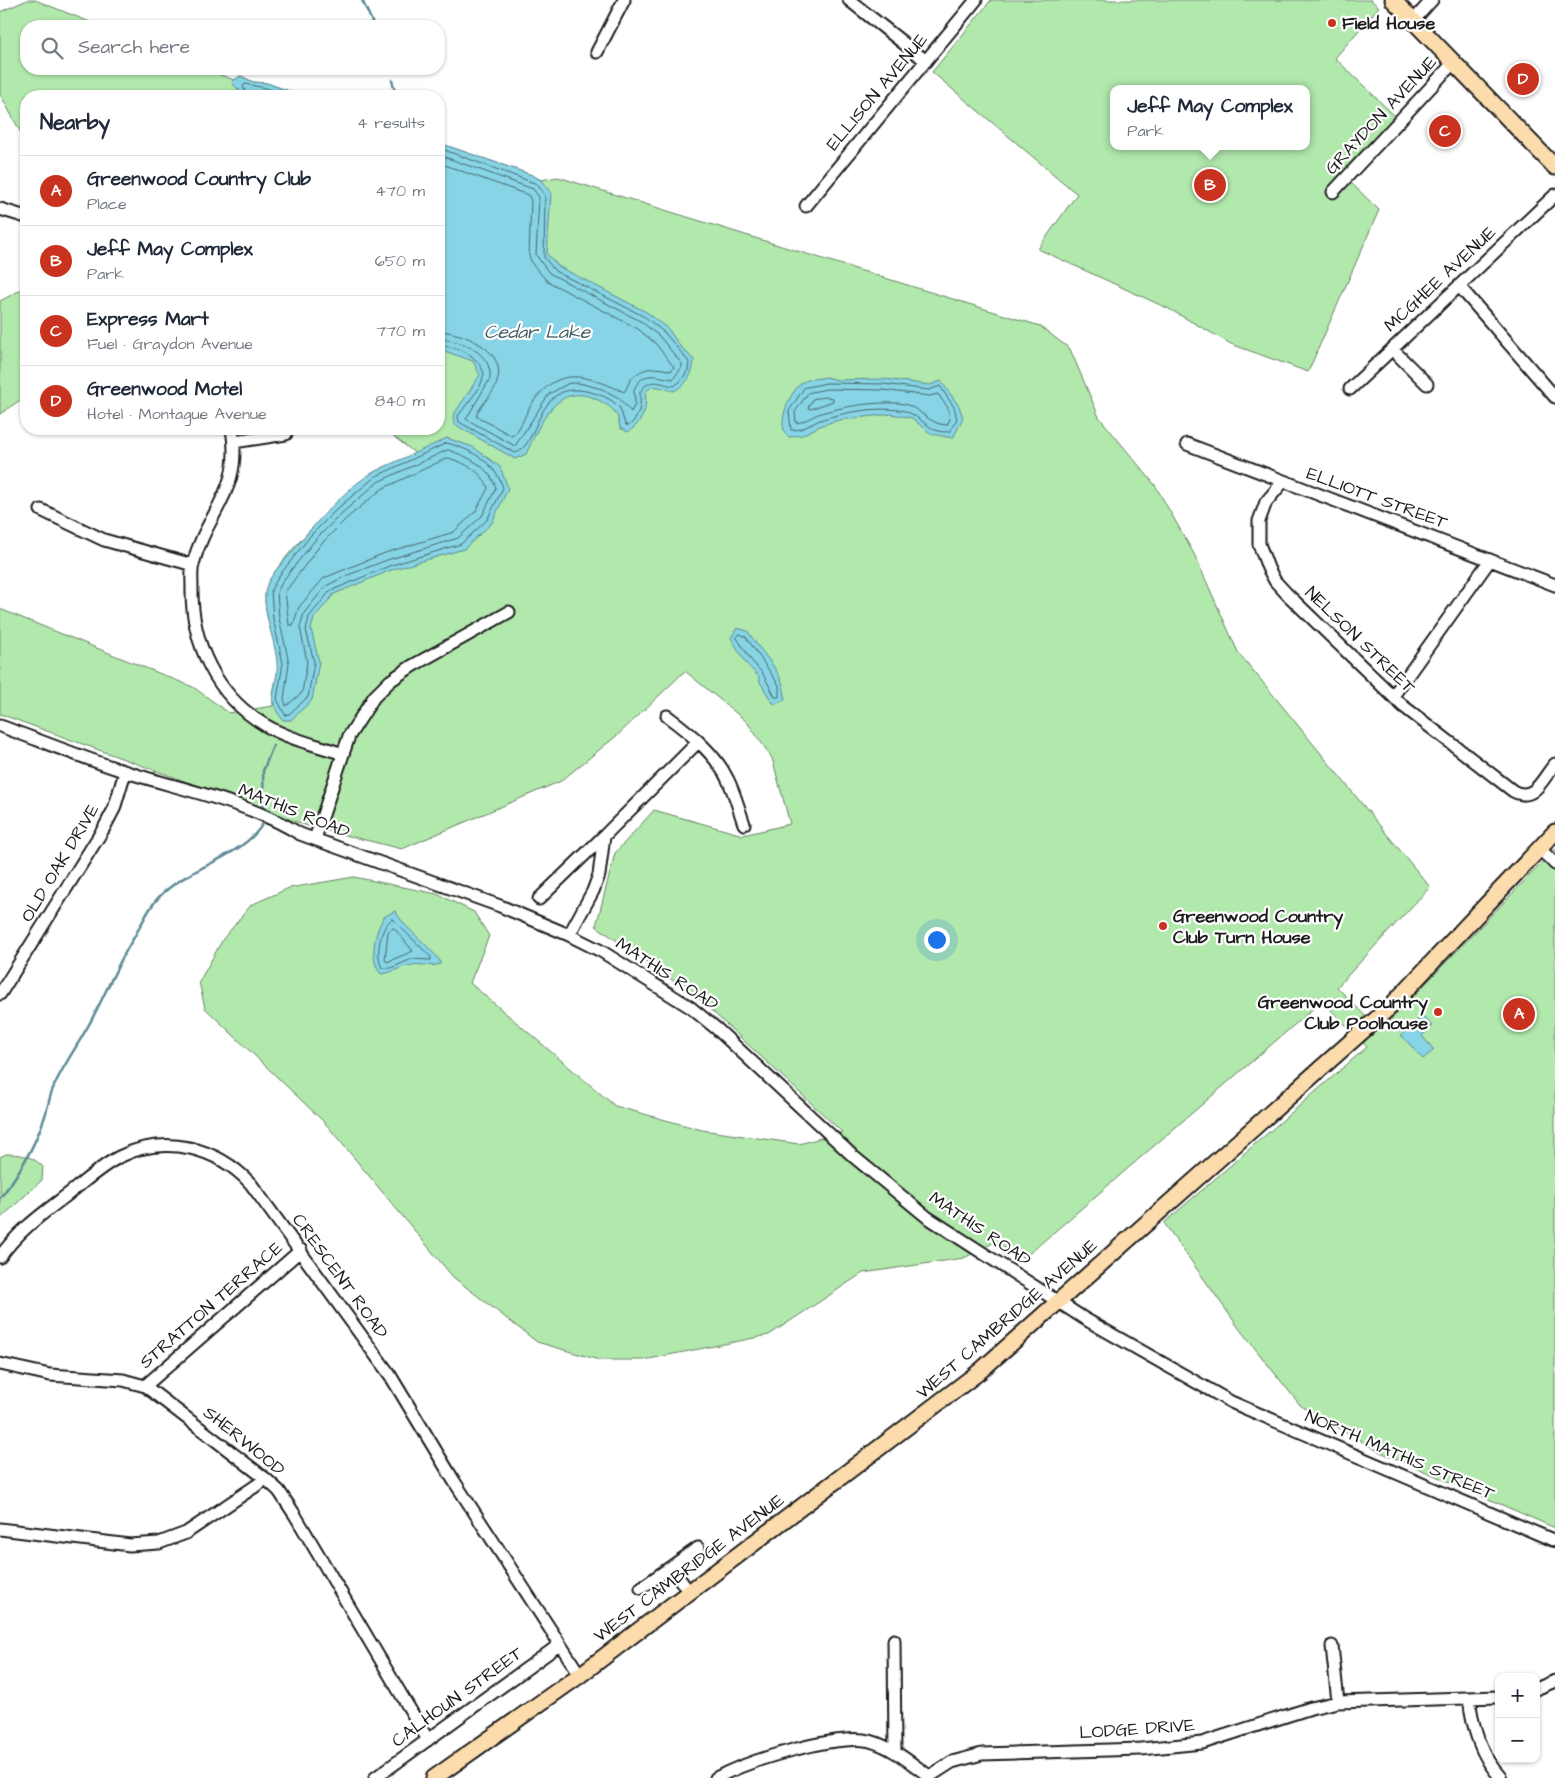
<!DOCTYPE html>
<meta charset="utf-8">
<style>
:root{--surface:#fff;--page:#f6f6f7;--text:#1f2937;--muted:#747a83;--line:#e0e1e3;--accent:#c8321e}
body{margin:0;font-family:"Architects Daughter",sans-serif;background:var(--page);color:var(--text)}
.controls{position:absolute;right:15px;bottom:15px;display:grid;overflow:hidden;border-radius:10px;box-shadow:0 1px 4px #0004}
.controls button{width:45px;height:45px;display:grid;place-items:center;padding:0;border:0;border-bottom:1px solid var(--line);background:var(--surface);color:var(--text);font:25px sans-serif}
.you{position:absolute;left:936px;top:939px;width:18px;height:18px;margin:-12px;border:4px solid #fff;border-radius:50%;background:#1a73e8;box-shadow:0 0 0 8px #1a73e833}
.badge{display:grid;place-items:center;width:32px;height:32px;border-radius:50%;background:var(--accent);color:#fff;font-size:16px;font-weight:700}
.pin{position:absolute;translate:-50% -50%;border:2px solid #fff;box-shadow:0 1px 5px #0006}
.popup{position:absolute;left:1110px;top:85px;width:200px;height:65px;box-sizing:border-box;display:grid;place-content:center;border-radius:10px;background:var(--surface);filter:drop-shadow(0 1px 4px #0005);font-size:16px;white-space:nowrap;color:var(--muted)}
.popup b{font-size:19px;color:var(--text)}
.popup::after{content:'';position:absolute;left:50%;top:100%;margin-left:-10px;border:10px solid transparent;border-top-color:var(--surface)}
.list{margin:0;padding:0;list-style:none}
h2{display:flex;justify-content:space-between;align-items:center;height:65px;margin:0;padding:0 20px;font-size:21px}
h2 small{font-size:16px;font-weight:400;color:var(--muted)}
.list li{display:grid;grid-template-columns:32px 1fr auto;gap:15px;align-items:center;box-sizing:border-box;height:70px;padding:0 20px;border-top:1px solid var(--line)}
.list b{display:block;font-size:19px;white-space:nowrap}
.list p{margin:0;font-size:16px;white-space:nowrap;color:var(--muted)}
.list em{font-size:16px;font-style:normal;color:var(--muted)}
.icon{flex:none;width:28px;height:28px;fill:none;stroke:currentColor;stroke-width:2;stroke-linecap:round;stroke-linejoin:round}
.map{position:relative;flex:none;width:1555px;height:1778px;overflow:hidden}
.search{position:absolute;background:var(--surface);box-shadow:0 1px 4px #0004;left:20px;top:20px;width:425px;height:55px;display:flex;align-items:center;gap:12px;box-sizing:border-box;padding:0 18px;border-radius:20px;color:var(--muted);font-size:19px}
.panel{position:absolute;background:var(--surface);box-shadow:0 1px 4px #0004;left:20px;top:90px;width:425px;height:345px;border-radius:20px}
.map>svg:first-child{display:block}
.green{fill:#b1e8ac;stroke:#668264;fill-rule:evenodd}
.water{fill:#86d4e5;stroke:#5c8a95}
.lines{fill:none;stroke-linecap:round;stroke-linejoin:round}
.shore{stroke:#46666c;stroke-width:1}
.stream{stroke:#5c8a95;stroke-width:2.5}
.minor-casing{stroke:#1c1c1c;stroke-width:15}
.major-casing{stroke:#1c1c1c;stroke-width:19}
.minor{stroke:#fff;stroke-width:11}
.major{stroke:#fcdcac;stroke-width:15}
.poi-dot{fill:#c8321e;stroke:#fff;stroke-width:2}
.labels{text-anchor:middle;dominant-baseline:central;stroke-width:4.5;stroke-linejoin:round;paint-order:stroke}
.poi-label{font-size:18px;font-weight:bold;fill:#1c1c1c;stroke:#fff;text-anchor:start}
.street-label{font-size:18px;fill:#1c1c1c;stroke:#fff}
.water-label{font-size:19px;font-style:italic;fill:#415c62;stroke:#fff}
</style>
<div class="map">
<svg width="1555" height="1778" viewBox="0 0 1555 1778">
<rect width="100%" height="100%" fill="#fff"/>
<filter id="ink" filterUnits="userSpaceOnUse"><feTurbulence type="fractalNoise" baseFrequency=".02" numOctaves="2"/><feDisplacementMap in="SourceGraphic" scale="10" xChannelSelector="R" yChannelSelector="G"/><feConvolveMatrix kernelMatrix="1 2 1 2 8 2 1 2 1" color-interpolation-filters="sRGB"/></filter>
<g filter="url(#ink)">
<!-- green -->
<path class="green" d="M27 0H35L100 26H26V69H206L234 80 241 76 253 82 267 83 303 96H26V142L0 94V12Z
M991 0H1371L1379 7 1335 58 1395 116 1344 176 1379 210 1308 372 1231 344 1169 309 1038 249 1077 194 932 72ZM1114 89H1306V146H1114Z
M439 143 532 175 541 180 558 177 1040 326 1070 349 1099 417 1155 485 1194 554 1238 652 1430 887 1337 987 1380 1031 1555 849V1528L1378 1451 1300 1405 1241 1331 1164 1223 1367 1047 1322 1001 1024 1258 995 1242 964 1258 863 1273 769 1335 644 1360H599L537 1342 453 1277 325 1123 205 1008 199 982 223 939 251 905 289 888 354 877 437 894 474 912 489 936 470 983 615 1106 702 1130 799 1144 842 1132 699 999 596 926 615 853 654 810 743 835 790 824 772 758 747 722 685 671 620 733 561 781 402 849 308 826 0 714V609L193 687 229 713 273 706C271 692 278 678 278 664 277 641 261 613 266 589 270 566 352 485 374 472 387 465 402 460 416 454L384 429H439Z
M26 287V396L0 414V301Z
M6 1154C21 1154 33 1156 43 1167L42 1180 0 1219V1157Z"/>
<!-- water -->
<path class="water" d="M241 76 253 82 267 83 303 96H245L233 84 234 80Z
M439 143 532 175 541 180 551 193 547 254 558 266 648 313 669 330 679 345 694 360C693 375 687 384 674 391 662 389 655 382 645 392 648 409 642 423 628 432L620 428C618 413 614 409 602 402 558 377 541 422 526 454L515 459 454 424 453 416 480 375 473 361 439 349Z
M826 377 838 380 885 379 930 385 941 381 959 406 963 418 953 438 931 434 912 418 891 414 839 420 822 425 802 435 789 437C774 427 790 390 803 382 810 378 819 379 826 377Z
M447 438 473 447 500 467 508 488 492 523 464 549 391 570 334 594 314 618 311 629 319 662 312 700 291 720H283C264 697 279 688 277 663 276 643 261 608 266 588 270 574 284 562 293 551 312 527 347 486 374 472 398 460 423 450 447 438Z
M737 628 748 631C761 654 786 673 785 700L775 704 772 702 760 682 759 677 746 663 731 638Z
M395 911C406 930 427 943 440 961V964C430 968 421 963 412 965 401 966 393 973 381 974 368 959 375 931 384 917 386 915 392 913 395 911Z
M1423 1016 1432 1026 1422 1036 1434 1050 1423 1059 1401 1035Z"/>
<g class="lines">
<!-- shore -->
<path class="shore" d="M248 96 243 87 245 84 266 88 289 96
M439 148 537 184 545 195 544 257 555 271 645 317 665 333 689 362 688 370 681 381 674 386C660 384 650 376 640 392 641 405 640 418 628 426L625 424 620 408C611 398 599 394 586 391 535 380 540 446 515 453L459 422 458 416 480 387 484 374C477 353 459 348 439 345
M439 155 533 189 539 197 536 255 549 273 642 322 660 337 682 364V367L673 379C656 377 645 369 634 389L635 404 631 412 619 398 602 389 579 383H569L549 394 515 446 466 419 490 379C493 352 460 340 439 339
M439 163 528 195 531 200 529 256 533 265 547 281 638 329 655 343 674 367 671 371C655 366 640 367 630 381 627 385 627 389 624 392 582 373 555 365 528 410 524 418 519 432 512 436L476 416C481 403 495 394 498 379 505 349 462 332 439 331
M827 383 884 384 929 390 940 386 954 407 957 419 950 431C930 437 919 411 899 410 874 407 846 412 823 419 811 423 803 431 791 430L789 411 804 388Z
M827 389 883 390 929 396 938 394 948 408 950 419 947 425C927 425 919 404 898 403 873 402 846 406 821 413 812 416 805 422 796 423L795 412 808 393Z
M827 397 833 398V401L811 409 808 408 813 399Z
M447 443C472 450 495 462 503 488L487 520 461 544 389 566 330 591 309 617 306 630 314 662 308 697 289 714 285 715 277 699 283 663 273 619 271 590 279 576 311 535 338 508 375 477Z
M448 450C469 457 489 466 496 488L482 516 458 538 387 560 348 575 326 586 304 613 300 627 307 662 302 693 286 706 284 699 289 663 279 618 277 592 284 579 316 539 342 513 378 482Z
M448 458C464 462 483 472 488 488L476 511 454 532 385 553 324 578 299 607 293 625H289L285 592 321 544 347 518 382 489Z
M740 634 746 637 779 685V697H775L763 674 751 660 737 638Z
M392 919 431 957V960L412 959 391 968H382C375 955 380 927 392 919Z
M394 928 413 951 387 962 385 959 388 932Z"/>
<!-- stream -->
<path class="stream" d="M362 0 374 26
M392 80 396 96
M264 808 263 771 273 746
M0 1198C19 1174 34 1147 44 1119 48 1108 49 1097 54 1086 66 1060 83 1038 95 1013 108 988 118 963 133 939 141 926 148 908 159 897 190 865 245 858 265 820"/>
<defs>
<path id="minor" d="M849 0 926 61
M1414 20 1432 0
M597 52 624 0
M1333 192 1455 61
M806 206 976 0
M0 209 26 217
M1459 286 1555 397
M1392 349 1427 384
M1350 389 1555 195
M232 429C243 492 207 510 193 564 191 571 192 580 192 587 191 643 216 696 265 725 288 739 317 745 343 754
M234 442 286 434
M1187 444 1555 585
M1283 482 1266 502 1259 521V544L1268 568 1275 581 1287 594 1403 706 1513 791C1535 803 1543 777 1555 764
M41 510 104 540 193 565
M1393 696 1490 560
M667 716C690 733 716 754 728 780 735 794 739 810 744 824
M0 726C44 742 88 760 133 774 188 791 250 803 300 834L500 906 569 935 601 951 690 1007 717 1029 854 1157 927 1217 1085 1319 1231 1402 1555 1541
M315 839 349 736 374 697 390 681 412 666 509 612
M1540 849 1555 864
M539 899 604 836
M569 935 593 891 599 875 604 836 698 742
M0 994 104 828 114 809 125 772
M0 1257C18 1231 42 1214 67 1195 84 1182 100 1167 119 1157 165 1134 217 1147 251 1184L390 1375 454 1481 580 1675
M0 1364 50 1375 123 1380 145 1386 266 1479 279 1491 295 1515 428 1740
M145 1386 301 1250
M0 1529 130 1545 159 1543 186 1533 266 1479
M671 1567 689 1592
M641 1588 698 1548
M894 1640 895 1752
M1332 1646 1338 1702
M1536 1689 1555 1681
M1469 1698C1473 1729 1480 1755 1501 1778
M375 1778 559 1645
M716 1778C747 1761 837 1733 870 1741 892 1747 911 1763 929 1776
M927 1778 952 1762 982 1754 1141 1749 1202 1743 1311 1708 1338 1702 1499 1697"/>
<path id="major" d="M1393 0 1555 167
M434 1778 580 1675 979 1372 1391 1006 1555 832"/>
</defs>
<!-- minor casing -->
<use href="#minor" class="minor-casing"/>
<!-- major casing -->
<use href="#major" class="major-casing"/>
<!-- minor -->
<use href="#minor" class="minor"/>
<!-- major -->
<use href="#major" class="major"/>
</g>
</g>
<!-- markers -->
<g class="poi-dot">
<circle cx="1332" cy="23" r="5"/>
<circle cx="1163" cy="926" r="5"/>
<circle cx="1438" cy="1012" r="5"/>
</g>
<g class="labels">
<!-- poi labels -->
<g class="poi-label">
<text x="1342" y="23">Field House</text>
<text x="1173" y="916">Greenwood Country<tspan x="1173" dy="21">Club Turn House</tspan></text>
<text x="1428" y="1002" text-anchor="end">Greenwood Country<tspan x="1428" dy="21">Club Poolhouse</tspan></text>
</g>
<!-- street labels -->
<g class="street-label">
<text transform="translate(877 92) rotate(-50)">ELLISON AVENUE</text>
<text transform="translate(1381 115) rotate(-47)">GRAYDON AVENUE</text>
<text transform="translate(1440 279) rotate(-43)">MCGHEE AVENUE</text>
<text transform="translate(1377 498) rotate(20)">ELLIOTT STREET</text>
<text transform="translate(1360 640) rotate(44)">NELSON STREET</text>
<text transform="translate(294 811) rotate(22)">MATHIS ROAD</text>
<text transform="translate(60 863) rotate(-59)">OLD OAK DRIVE</text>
<text transform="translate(667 974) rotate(33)">MATHIS ROAD</text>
<text transform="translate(980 1229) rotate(34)">MATHIS ROAD</text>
<text transform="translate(340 1276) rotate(54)">CRESCENT ROAD</text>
<text transform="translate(211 1305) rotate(-41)">STRATTON TERRACE</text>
<text transform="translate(1007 1319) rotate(-41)">WEST CAMBRIDGE AVENUE</text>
<text transform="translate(244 1441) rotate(39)">SHERWOOD</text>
<text transform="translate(1400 1455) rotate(23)">NORTH MATHIS STREET</text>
<text transform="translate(689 1568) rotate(-37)">WEST CAMBRIDGE AVENUE</text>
<text transform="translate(457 1697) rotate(-36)">CALHOUN STREET</text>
<text transform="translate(1137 1729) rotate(-4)">LODGE DRIVE</text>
</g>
<!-- water labels -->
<g class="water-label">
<text x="537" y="332">Cedar Lake</text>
</g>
</g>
</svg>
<div class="controls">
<button>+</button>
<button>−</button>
</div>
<div class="you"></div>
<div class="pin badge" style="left:1519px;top:1014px">A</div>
<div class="pin badge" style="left:1210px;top:185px">B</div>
<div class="popup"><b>Jeff May Complex</b>Park</div>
<div class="pin badge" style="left:1445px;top:131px">C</div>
<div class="pin badge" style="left:1523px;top:79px">D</div>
<div class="search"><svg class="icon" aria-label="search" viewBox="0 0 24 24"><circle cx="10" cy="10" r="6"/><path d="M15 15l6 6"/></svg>Search here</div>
<section class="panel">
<h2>Nearby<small>4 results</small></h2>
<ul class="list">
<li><span class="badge">A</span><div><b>Greenwood Country Club</b><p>Place</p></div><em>470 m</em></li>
<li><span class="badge">B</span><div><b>Jeff May Complex</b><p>Park</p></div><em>650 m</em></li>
<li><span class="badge">C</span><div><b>Express Mart</b><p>Fuel · Graydon Avenue</p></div><em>770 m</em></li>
<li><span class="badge">D</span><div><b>Greenwood Motel</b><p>Hotel · Montague Avenue</p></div><em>840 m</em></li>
</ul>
</section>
</div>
